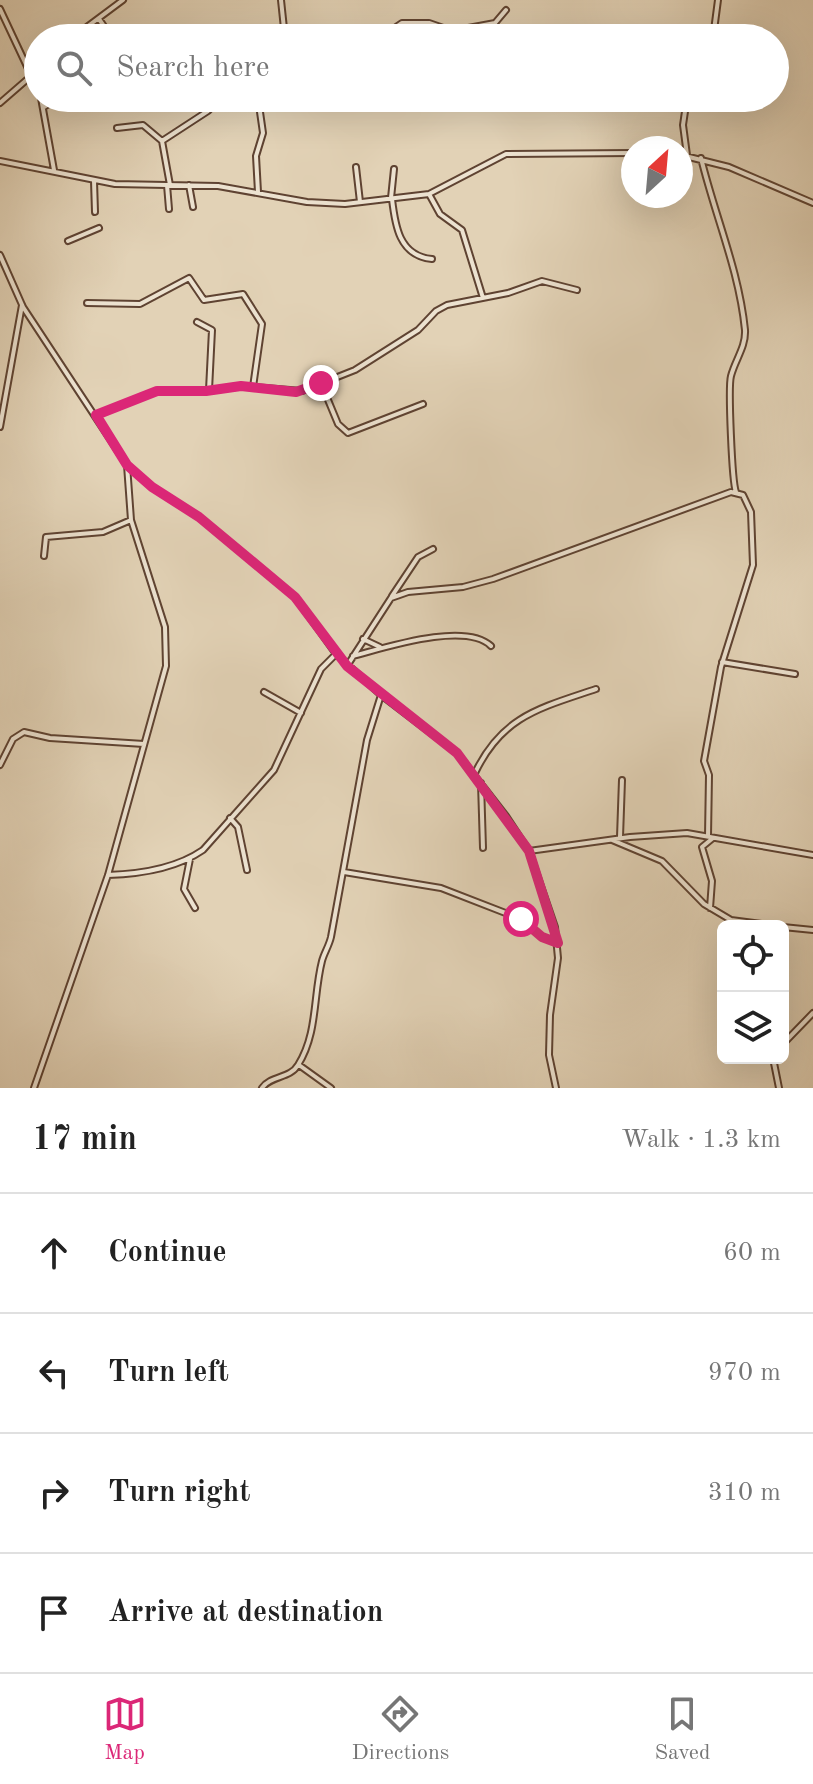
<!DOCTYPE html>
<meta charset="utf-8">
<style>
:root{--surface:#fff;--page:#f2f2f2;--text:#222;--muted:#767676;--line:#e0e0e0;--accent:#db2777}
body{margin:0;font-family:"Old Standard TT",serif;background:var(--page);color:var(--text)}
.controls{position:absolute;right:24px;bottom:24px;display:grid;overflow:hidden;border-radius:12px;box-shadow:0 8px 32px #0002}
.controls button{width:72px;height:72px;display:grid;place-items:center;padding:0;border:0;border-bottom:2px solid var(--line);background:var(--surface);color:var(--text);font:40px sans-serif}
.compass{position:absolute;left:621px;top:136px;width:72px;height:72px;border-radius:50%;background:var(--surface);box-shadow:0 8px 32px #0002;rotate:26deg}
.stop{position:absolute;width:24px;height:24px;margin:-18px;border:6px solid #db2777;border-radius:50%;background:#fff}
.stop.end{background:#db2777;border-color:#fff;box-shadow:0 2px 8px #0008}
.list{margin:0;padding:0;list-style:none}
h2{display:flex;justify-content:space-between;align-items:center;height:104px;margin:0;padding:0 32px;font-size:34px}
h2 small{font-size:26px;font-weight:400;color:var(--muted)}
.list li{display:grid;grid-template-columns:52px 1fr auto;gap:24px;align-items:center;box-sizing:border-box;height:120px;padding:0 32px;border-top:2px solid var(--line)}
.list b{display:block;font-size:30px;white-space:nowrap}
.list em{font-size:26px;font-style:normal;color:var(--muted)}
.icon{flex:none;width:44px;height:44px;fill:none;stroke:currentColor;stroke-width:2;stroke-linecap:round;stroke-linejoin:round}
.map{position:relative;flex:none;width:813px;height:1088px;overflow:hidden}
.search{position:absolute;background:var(--surface);box-shadow:0 8px 32px #0002;left:24px;right:24px;top:24px;height:88px;display:flex;align-items:center;gap:20px;box-sizing:border-box;padding:0 28px;border-radius:44px;color:var(--muted);font-size:30px}
.sheet{height:584px;background:var(--surface)}
nav{display:flex;justify-content:space-around;align-items:center;box-sizing:border-box;height:112px;border-top:2px solid var(--line);background:var(--surface);font-size:22px;color:var(--muted)}
nav a{display:grid;justify-items:center;gap:4px}
nav .on{color:var(--accent)}
.map>svg:first-child{display:block}
.lines{fill:none;stroke-linecap:round;stroke-linejoin:round}
.minor-casing{stroke:#5f4332;stroke-width:8}
.minor{stroke:#ece2d0;stroke-width:4}
.route{stroke:#db2777;stroke-width:10}
</style>
<div class="map">
<svg width="813" height="1088" viewBox="0 0 813 1088">
<rect width="100%" height="100%" fill="#e2d2b6"/>
<filter id="stains"><feTurbulence type="fractalNoise" baseFrequency=".0025" numOctaves="4"/><feColorMatrix values="0 0 0 0 .2 0 0 0 0 .09 0 0 0 0 .02 0 0 0 .5 -.17"/></filter>
<radialGradient id="worn" r=".72"><stop offset=".6" stop-color="#630" stop-opacity="0"/><stop offset="1" stop-color="#630" stop-opacity=".3"/></radialGradient>
<g class="lines">
<defs>
<path id="minor" d="M281 0 285 38
M0 9 38 90
M99 19 112 38
M251 34 258 38
M72 38 123 0
M380 38 402 23H429L452 31 495 23 506 10
M713 38 718 0
M41 98 54 170
M258 98 263 133 256 156 258 192
M0 103 38 70
M44 107 58 98
M117 128 143 125 162 141
M681 155 729 167 813 203
M687 155 683 125 687 98
M701 158C715 216 739 270 745 330 746 347 735 360 731 376 728 387 732 482 736 492
M0 161 115 184 218 186 307 202 345 204 429 194 506 154 633 153
M356 167 360 202
M94 181 95 212
M167 185 169 209
M170 185 162 141 208 111 220 98
M189 185 193 207
M429 194 440 214 462 230 483 298
M391 198 394 169
M392 199C395 225 399 256 432 259
M68 241 99 228
M0 255 23 307 127 465 152 487 199 517 295 597 336 654 381 695 457 753 506 816 529 851 555 927 558 958 550 1015 549 1055 556 1088
M87 303 140 304 189 278 204 300 243 294 262 324 253 387
M197 322 212 330 209 390
M321 383 338 424 348 433 423 404
M96 415 157 391H206L241 386 302 391 355 370 418 330 436 311 447 305 508 293 542 281 577 290
M0 427 22 305
M44 556 46 537 103 532 131 520
M392 596 418 557 433 549
M363 639 380 647
M353 656C384 648 465 621 491 646
M722 662 795 674
M347 666 391 598 408 592 463 587 493 579 731 492 743 495 751 512 753 565 721 667 704 761 709 775 708 836
M264 692 301 713
M0 765 13 739 24 732 50 738 144 744
M475 773C502 716 540 708 596 689
M481 783 483 848
M230 818 238 827 247 870
M620 837 622 780
M612 840 662 861 704 904 731 920 777 926
M529 851 630 837 687 833 813 855
M190 859 184 889 195 908
M344 872 441 888 521 919 542 937 558 943
M108 875C140 874 177 868 203 850L274 770 321 669 336 654
M710 908 712 881 702 847 713 838
M783 927 813 930
M783 1044 813 1013
M773 1058 779 1088
M299 1065 331 1088
M34 1088 108 875 166 666 165 627 131 520 127 465
M262 1088C271 1075 290 1079 298 1065 318 1033 313 996 322 961 324 953 329 946 331 937L367 740 381 695"/>
</defs>
<!-- minor casing -->
<use href="#minor" class="minor-casing"/>
<!-- minor -->
<use href="#minor" class="minor"/>
</g>
<g class="lines">
<!-- route -->
<path class="route" d="M321 383 296 392 241 386 206 391H157L96 415 127 465 152 487 199 517 295 597 347 666 457 753 529 851 558 943 542 937 521 919"/>
</g>
<rect width="100%" height="100%" filter="url(#stains)"/>
<rect width="100%" height="100%" fill="url(#worn)"/>
</svg>
<div class="controls">
<button><svg class="icon" aria-label="locate" viewBox="0 0 24 24"><circle cx="12" cy="12" r="6"/><path d="M12 2v4M12 18v4M2 12h4M18 12h4"/></svg></button>
<button><svg class="icon" aria-label="layers" viewBox="0 0 24 24"><path d="M12 4l9 5-9 5-9-5zM3 14l9 5 9-5"/></svg></button>
</div>
<svg class="compass" viewBox="-18 -18 36 36"><path d="M0-13l5 13h-10z" fill="#e53935"/><path d="M0 13l5-13h-10z" fill="#767676"/></svg>
<div class="stop" style="left:521px;top:919px"></div>
<div class="stop end" style="left:321px;top:383px"></div>
<div class="search"><svg class="icon" aria-label="search" viewBox="0 0 24 24"><circle cx="10" cy="10" r="6"/><path d="M15 15l6 6"/></svg>Search here</div>
</div>
<section class="sheet">
<h2>17 min<small>Walk · 1.3 km</small></h2>
<ul class="list">
<li><svg class="icon" aria-label="ahead" viewBox="0 0 24 24"><path d="M12 20V5M6 11l6-6 6 6"/></svg><div><b>Continue</b></div><em>60 m</em></li>
<li><svg class="icon" aria-label="left" viewBox="0 0 24 24"><path d="M17 20v-9H6M10 6l-5 5 5 5"/></svg><div><b>Turn left</b></div><em>970 m</em></li>
<li><svg class="icon" aria-label="right" viewBox="0 0 24 24"><path d="M7 20v-9h11M14 6l5 5-5 5"/></svg><div><b>Turn right</b></div><em>310 m</em></li>
<li><svg class="icon" aria-label="arrive" viewBox="0 0 24 24"><path d="M6 21V4h12l-3 4 3 4H6"/></svg><div><b>Arrive at destination</b></div></li>
</ul>
</section>
<nav>
<a class="on"><svg class="icon" aria-label="map" viewBox="0 0 24 24"><path d="M3 6l6-2 6 2 6-2v14l-6 2-6-2-6 2zM9 4v14M15 6v14"/></svg>Map</a>
<a><svg class="icon" aria-label="directions" viewBox="0 0 24 24"><path d="M12 3l9 9-9 9-9-9zM9 14v-3h6M13 9l2 2-2 2"/></svg>Directions</a>
<a><svg class="icon" aria-label="saved" viewBox="0 0 24 24"><path d="M7 4h10v16l-5-4-5 4z"/></svg>Saved</a>
</nav>
